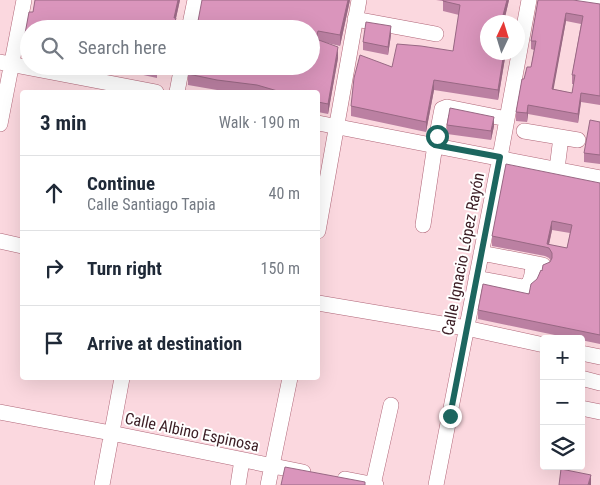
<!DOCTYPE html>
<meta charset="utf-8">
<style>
:root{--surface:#fff;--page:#f6f6f7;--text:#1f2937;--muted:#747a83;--line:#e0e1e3}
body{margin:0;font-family:"Roboto Condensed",sans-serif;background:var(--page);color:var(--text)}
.controls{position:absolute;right:15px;bottom:15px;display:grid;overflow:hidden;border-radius:5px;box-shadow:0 5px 20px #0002}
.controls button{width:45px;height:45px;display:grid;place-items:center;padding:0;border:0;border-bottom:1px solid var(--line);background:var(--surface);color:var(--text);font:25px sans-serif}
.compass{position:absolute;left:480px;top:15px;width:45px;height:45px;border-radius:50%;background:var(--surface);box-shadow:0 5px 20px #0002;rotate:4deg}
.stop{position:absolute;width:15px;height:15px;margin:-11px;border:4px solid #1c665f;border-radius:50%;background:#fff}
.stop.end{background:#1c665f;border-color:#fff;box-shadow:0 1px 5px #0008}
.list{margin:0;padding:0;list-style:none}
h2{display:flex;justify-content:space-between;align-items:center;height:65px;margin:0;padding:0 20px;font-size:21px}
h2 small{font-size:16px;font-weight:400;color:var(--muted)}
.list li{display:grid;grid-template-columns:32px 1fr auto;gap:15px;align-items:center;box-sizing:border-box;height:75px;padding:0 20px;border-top:1px solid var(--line)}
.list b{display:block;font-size:19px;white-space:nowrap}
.list p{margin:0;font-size:16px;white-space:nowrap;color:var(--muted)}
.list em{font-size:16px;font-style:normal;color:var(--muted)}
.icon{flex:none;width:28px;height:28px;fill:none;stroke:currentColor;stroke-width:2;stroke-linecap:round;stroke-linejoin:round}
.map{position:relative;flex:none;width:600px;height:485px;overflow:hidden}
.search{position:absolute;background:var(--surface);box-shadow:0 5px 20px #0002;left:20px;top:20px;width:300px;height:55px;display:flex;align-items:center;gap:12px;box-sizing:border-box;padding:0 18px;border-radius:28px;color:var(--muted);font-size:19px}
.panel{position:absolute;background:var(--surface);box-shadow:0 5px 20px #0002;left:20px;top:90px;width:300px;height:290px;border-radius:5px}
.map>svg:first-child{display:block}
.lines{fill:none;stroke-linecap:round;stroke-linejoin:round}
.minor-casing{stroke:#b06678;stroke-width:16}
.minor{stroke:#fff;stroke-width:15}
.wall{fill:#bb80a2;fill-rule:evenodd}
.shaded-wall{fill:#996884}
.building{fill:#da95bc;stroke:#996884;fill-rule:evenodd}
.route{stroke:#1c665f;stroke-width:6}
.labels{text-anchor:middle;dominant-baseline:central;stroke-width:4;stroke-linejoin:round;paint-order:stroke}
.street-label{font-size:16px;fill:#3b1d24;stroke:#fff}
</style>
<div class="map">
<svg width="600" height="485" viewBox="0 0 600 485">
<rect width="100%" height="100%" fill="#fbd8df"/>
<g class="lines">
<defs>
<path id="minor" d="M575 0 600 4
M355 19 436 34
M189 29 195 0
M0 62 156 92
M177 92 182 66
M318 123 600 178
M0 124 24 0
M524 131 578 140
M557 169 561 137
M423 225 435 145 442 109 447 107 507 119
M318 231 359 0
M0 241 22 246
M481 253 543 265
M476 278 523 287C533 285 532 272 533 264
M318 303 466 328 544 345
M581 353 600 357
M581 378 600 383
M581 408 600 412
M0 412 111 433 303 472
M345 479 376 485
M102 485 122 378
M238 485 242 460
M268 485 290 378
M373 485 391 405
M436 485 500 157 529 0"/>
</defs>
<!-- minor casing -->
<use href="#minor" class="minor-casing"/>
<!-- minor -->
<use href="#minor" class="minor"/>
</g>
<!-- wall -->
<path class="wall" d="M35 0H180L176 18V29H29V53H27L24 48V39L33 12Z
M350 0 340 46 323 42 338 58 328 114 318 112V92H233L217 90 188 85V74L311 29Z
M436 0H509L504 20 506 52 498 100 434 90 426 132 351 116V106L392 67 453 51 459 15 443 11V1Z
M538 0 600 4V105L581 102 578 123 528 114 527 122 516 121V112L524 79 531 67 534 50 531 49V41ZM566 21 581 24 572 75V84H574L572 93 553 89Z
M391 35 388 55 363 50V42Z
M102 66H168L167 73H157V78Z
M600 122V164L584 162V153Z
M447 125 494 126 491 140 447 134Z
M600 183V344L581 340V339H574L478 319V310L529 294 542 271 551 261 549 258 545 256 492 246V236ZM552 230 570 233 567 248 549 245Z"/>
<!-- shaded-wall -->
<path class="shaded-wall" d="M178 0H180L176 18V29H173L174 18Z
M348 0H350L340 46V35Z
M507 0H509L504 22 502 19Z
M566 13V21L552 98V89Z
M391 26V35L388 55V47Z
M338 47V58L328 114V104Z
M504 52H506L498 100V90Z
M434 80V90L426 132V122Z
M581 93V102L578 123V114Z
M528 105V114L527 122V113Z
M494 117V126L491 140V131Z
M552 221V230L548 248 547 244Z
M591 475V485H588Z"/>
<!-- building -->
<path class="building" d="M35 0H178L174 18H176L173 29H29V44H27L24 39 29 12H33Z
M202 0H348L340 35 318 31 316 39 338 47 328 104 318 102V92H281L257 85 217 80 188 74 190 66H311V29H195V25L198 21Z
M443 0H507L502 19 509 21V22H488V52H504L498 90 434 80 426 122 351 106 354 78 360 55 392 67 397 44 421 46 453 51 460 5 443 1Z
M538 0H573L600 4V96L581 93 578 114 528 105 527 113 516 112 522 79H524L527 67H531L536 41H531ZM566 13 583 16 572 75H575L572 93 552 89Z
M366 22 391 26 388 47 363 42Z
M147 66H157V68Z
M450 108 494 117 491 131 447 125Z
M590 120 600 122V155L584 153Z
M506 164 600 183V335L478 310 483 284 529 294 531 284 537 279 541 270 542 271 543 265 550 262 552 258V253L549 248 545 247 492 236ZM552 221 572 225 567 248 547 244Z
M285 467 365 482V485H281Z
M561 469 591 475 588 485H559Z"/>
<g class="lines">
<!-- route -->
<path class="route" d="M437 136 435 145 500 157 450 416"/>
</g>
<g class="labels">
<!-- street labels -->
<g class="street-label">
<text transform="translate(463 254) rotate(-79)">Calle Ignacio López Rayón</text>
<text transform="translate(192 432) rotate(12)">Calle Albino Espinosa</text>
</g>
</g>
</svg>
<div class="controls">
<button>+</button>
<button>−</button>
<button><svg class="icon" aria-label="layers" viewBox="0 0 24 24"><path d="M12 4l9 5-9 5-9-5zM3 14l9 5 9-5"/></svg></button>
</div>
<svg class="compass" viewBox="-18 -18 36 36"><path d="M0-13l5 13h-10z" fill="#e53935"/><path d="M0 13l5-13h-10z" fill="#747a83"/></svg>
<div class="stop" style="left:437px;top:136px"></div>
<div class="stop end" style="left:450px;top:416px"></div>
<div class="search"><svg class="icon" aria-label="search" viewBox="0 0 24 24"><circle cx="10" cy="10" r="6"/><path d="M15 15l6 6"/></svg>Search here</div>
<section class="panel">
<h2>3 min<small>Walk · 190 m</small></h2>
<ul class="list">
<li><svg class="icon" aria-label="ahead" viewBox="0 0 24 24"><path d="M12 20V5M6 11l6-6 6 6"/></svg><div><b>Continue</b><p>Calle Santiago Tapia</p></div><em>40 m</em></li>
<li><svg class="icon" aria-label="right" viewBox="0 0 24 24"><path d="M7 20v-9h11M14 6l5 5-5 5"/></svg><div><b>Turn right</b></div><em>150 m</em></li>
<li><svg class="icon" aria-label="arrive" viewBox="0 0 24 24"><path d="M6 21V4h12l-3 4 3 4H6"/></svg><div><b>Arrive at destination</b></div></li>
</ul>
</section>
</div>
